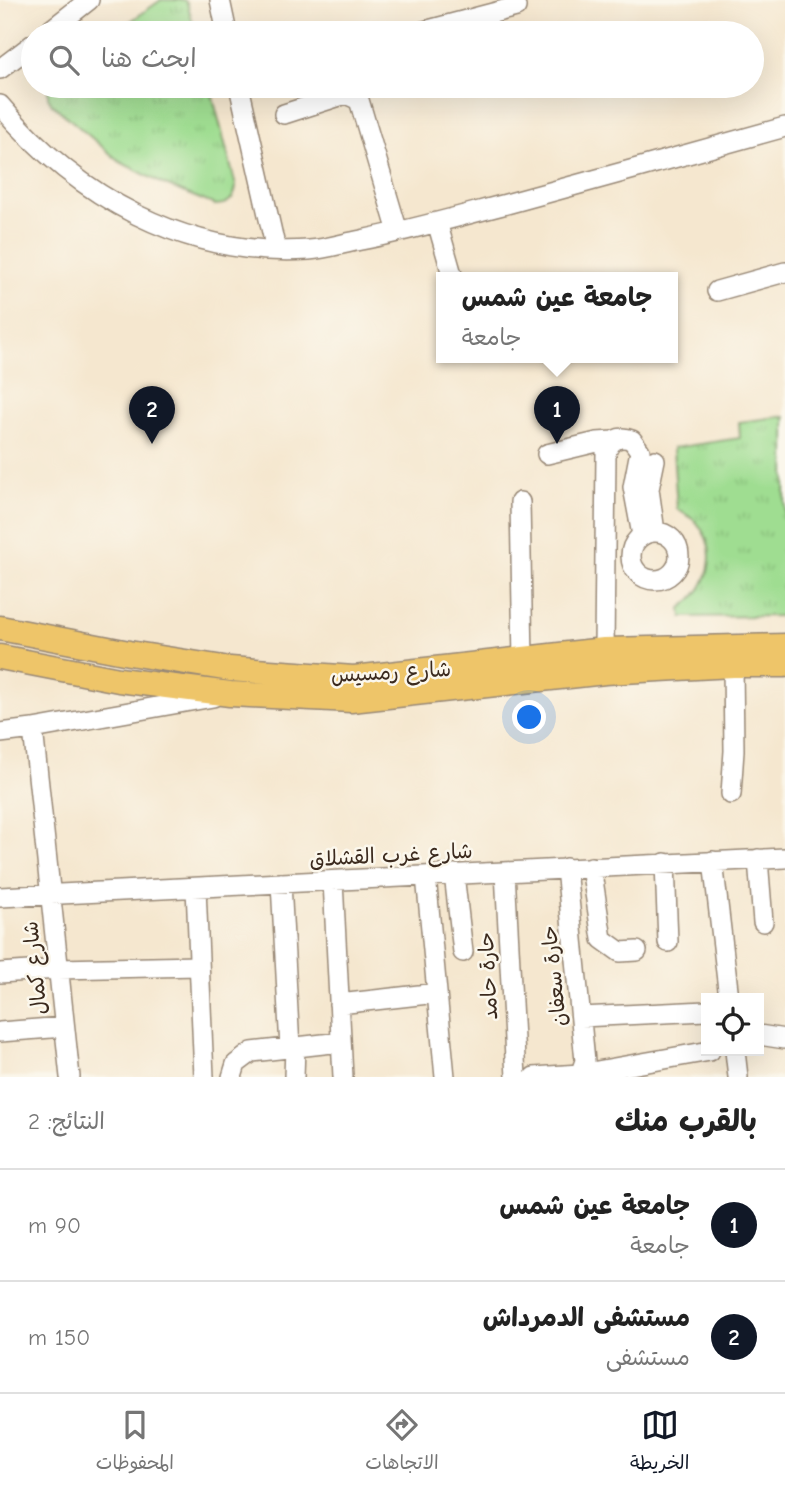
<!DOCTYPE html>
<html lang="ar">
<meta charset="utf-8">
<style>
:root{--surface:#fff;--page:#f2f2f2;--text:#222;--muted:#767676;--line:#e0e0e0;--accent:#111827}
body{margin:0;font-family:"Comic Neue","Playpen Sans Arabic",sans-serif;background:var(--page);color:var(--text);direction:rtl}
.controls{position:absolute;right:21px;bottom:21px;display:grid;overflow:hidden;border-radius:0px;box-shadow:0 7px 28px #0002}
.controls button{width:63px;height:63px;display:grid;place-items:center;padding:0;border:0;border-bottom:2px solid var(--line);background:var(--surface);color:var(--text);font:35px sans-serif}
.you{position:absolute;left:530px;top:718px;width:24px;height:24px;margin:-18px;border:5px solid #fff;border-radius:50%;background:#1a73e8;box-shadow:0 0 0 10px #1a73e833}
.badge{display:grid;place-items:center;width:46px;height:46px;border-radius:50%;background:var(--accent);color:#fff;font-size:23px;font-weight:700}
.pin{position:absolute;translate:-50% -58px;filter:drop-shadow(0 2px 4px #0008)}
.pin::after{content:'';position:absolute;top:37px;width:24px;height:21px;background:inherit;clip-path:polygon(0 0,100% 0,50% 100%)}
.popup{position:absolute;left:436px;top:272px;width:242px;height:91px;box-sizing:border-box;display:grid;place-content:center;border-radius:0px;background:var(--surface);filter:drop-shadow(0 2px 5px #0005);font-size:23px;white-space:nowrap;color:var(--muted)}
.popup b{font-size:26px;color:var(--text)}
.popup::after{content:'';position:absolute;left:50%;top:100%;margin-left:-14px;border:14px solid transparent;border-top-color:var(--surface)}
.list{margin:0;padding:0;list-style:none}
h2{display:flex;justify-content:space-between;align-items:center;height:91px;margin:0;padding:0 28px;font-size:30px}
h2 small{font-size:23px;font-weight:400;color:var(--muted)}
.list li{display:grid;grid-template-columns:46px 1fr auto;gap:21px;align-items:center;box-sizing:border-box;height:112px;padding:0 28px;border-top:2px solid var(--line)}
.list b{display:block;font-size:26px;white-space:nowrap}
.list p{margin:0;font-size:23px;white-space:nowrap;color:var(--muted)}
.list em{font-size:23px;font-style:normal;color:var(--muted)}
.icon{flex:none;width:38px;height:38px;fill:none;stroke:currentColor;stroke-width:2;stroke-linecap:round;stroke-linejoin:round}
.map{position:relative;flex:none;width:785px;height:1077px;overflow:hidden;direction:ltr}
.search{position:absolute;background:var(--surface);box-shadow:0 7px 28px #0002;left:21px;right:21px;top:21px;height:77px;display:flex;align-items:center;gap:18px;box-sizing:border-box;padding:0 24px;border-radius:38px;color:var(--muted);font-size:26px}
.sheet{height:315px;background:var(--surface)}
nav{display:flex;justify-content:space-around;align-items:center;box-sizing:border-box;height:98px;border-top:2px solid var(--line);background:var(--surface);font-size:19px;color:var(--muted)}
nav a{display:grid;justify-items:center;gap:4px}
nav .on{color:var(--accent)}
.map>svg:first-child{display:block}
.grass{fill:url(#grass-tufts);stroke:#6d8458;stroke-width:2}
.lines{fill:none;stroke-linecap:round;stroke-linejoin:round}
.minor-casing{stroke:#988876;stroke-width:22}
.major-casing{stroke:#988876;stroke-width:27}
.minor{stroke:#fff;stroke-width:19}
.major{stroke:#eec569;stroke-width:24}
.labels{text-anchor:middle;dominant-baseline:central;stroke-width:5;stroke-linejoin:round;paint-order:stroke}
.street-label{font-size:21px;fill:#3b2a1e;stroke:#fbf7ec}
</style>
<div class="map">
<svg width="785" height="1077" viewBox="0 0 785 1077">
<defs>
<pattern id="grass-tufts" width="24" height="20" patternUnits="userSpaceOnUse" patternTransform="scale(1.75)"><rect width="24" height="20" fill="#9fdd91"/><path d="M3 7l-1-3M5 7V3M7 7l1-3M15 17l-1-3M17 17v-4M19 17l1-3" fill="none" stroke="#8abe7d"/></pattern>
</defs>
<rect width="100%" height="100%" fill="#fbf7ec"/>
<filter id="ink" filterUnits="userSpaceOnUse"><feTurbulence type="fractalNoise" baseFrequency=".0143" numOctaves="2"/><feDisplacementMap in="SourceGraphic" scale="14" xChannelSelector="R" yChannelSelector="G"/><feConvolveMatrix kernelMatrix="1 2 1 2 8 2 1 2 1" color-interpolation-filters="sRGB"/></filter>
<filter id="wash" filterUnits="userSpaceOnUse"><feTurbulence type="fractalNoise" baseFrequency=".00686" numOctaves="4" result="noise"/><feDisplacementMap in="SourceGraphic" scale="28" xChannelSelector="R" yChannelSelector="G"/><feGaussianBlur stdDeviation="1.57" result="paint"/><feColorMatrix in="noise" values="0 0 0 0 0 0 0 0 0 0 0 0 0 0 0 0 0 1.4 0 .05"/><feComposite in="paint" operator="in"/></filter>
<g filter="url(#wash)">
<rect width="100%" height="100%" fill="#f5e7cf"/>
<!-- grass -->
<path class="grass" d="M161 0H184L187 3 196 33H114Z
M48 86H210L236 186C235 199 228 205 215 205L163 184 120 162 52 104 48 97Z
M785 416V616L682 617 681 608C710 588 721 550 696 522 691 517 683 513 677 509L673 448 740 438 739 422Z"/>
</g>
<g filter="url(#ink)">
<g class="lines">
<defs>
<path id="minor" d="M220 0 227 33
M47 33 89 0
M334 33 343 31 353 33
M417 33 516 7
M0 69 33 44
M239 86 276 250
M0 105C77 197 186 258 309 250 326 249 344 243 361 240 411 230 460 216 510 203 602 178 693 153 785 127
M284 114 346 94 359 100 398 232
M437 222 453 278
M717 291 785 272
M547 454 597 442 613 441
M655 460 649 489 655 532
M520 502 523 660
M631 556a24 24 0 1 1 48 0a24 24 0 1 1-48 0Z
M604 650 606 453C610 440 619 435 632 440L640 451 633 487 642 535
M33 729 70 1077
M0 733 33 729 213 697
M731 794 734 751 733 665
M758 859 763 922
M713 861 729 998
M665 863 668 942
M591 867 602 939 620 952 637 951
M566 868 585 1061 579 1077
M505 872 516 1077
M454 874 463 952
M426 876 445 1077
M333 881 343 1077
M281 883 290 1048
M196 888 204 1077
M0 897 785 858
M0 973 58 969 199 966
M339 1004 437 993
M581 1017 706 1011
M0 1032 64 1027
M759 1035 785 1039
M735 1051 738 1077
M232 1077 236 1064 252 1052 341 1042
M294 1077 295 1047
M534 1077 580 1074 710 1051"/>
<path id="major" d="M0 628 129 653 230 669 354 678 604 650 785 646
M0 657 119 680 230 694 351 700 605 672 733 665H785"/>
</defs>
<!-- minor casing -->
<use href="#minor" class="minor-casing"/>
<!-- major casing -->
<use href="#major" class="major-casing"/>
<!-- minor -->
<use href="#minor" class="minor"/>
<!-- major -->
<use href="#major" class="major"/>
</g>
</g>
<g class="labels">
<!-- street labels -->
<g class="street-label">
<text transform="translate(391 672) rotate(-3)">شارع رمسيس</text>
<text transform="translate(391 855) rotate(-3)">شارع غرب القشلاق</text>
<text transform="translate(35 968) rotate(-96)">شارع كمال</text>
<text transform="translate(488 976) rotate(-93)">حارة حامد</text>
<text transform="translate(554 976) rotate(-96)">حارة سعفان</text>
</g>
</g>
</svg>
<div class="controls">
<button><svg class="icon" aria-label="locate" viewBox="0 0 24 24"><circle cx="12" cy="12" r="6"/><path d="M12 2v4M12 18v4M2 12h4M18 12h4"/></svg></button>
</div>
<div class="you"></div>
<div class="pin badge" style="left:557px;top:444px">1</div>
<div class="popup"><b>جامعة عين شمس</b>جامعة</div>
<div class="pin badge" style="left:152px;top:444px">2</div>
<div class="search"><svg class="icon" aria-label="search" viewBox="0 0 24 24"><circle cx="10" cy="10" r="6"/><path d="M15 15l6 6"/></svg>ابحث هنا</div>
</div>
<section class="sheet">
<h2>بالقرب منك<small>النتائج: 2</small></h2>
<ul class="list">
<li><span class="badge">1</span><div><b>جامعة عين شمس</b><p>جامعة</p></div><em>90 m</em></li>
<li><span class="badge">2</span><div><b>مستشفى الدمرداش</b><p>مستشفى</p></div><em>150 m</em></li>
</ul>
</section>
<nav>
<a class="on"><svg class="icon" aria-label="map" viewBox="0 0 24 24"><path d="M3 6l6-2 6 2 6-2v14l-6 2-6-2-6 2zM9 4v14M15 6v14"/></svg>الخريطة</a>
<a><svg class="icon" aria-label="directions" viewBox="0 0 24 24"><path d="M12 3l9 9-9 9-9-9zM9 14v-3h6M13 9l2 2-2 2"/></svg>الاتجاهات</a>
<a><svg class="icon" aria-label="saved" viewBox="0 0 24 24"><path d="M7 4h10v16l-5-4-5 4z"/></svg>المحفوظات</a>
</nav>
